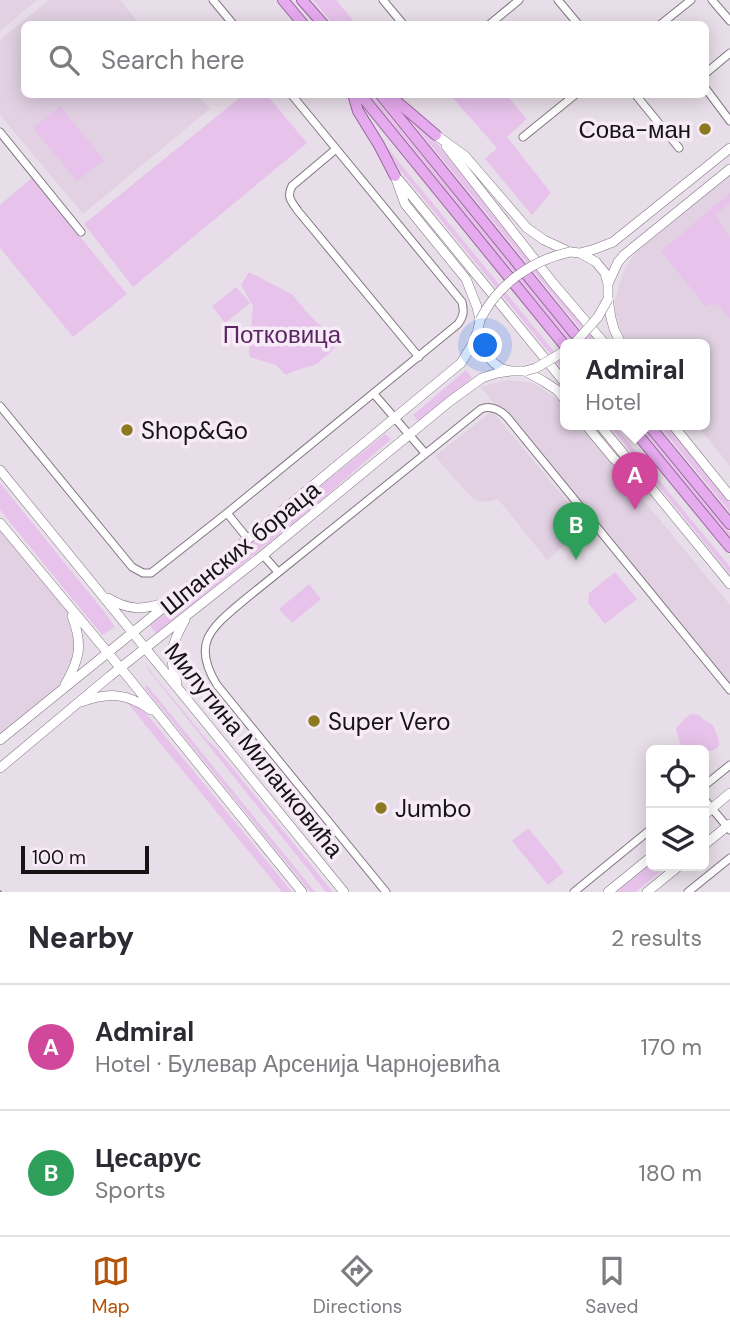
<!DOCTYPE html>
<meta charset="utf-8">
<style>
:root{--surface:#fff;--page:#f2f2f3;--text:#2b2b33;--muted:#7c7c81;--line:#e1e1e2;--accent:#b45309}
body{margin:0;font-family:"DM Sans",sans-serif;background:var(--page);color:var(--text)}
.controls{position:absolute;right:21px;bottom:21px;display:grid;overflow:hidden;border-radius:10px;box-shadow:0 4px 18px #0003}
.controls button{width:63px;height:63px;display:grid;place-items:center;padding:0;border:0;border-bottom:2px solid var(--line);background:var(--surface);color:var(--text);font:35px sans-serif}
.scale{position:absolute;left:21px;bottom:18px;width:128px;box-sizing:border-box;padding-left:7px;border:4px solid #161216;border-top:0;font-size:19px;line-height:24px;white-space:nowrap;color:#161216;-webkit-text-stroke:5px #f6ebf7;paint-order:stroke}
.you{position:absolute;left:486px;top:346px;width:24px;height:24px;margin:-18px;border:5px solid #fff;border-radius:50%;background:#1a73e8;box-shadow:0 0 0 10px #1a73e833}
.badge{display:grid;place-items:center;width:46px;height:46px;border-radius:50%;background:var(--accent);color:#fff;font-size:23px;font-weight:700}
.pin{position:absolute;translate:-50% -58px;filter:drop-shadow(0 2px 4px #0008)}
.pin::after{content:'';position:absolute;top:37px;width:24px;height:21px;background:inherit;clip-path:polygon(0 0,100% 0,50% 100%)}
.popup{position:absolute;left:560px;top:339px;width:150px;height:91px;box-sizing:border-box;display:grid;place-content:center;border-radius:10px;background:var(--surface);filter:drop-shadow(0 2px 5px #0005);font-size:23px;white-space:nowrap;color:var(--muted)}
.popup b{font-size:26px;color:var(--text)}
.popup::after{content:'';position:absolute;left:50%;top:100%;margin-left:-14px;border:14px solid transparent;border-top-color:var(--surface)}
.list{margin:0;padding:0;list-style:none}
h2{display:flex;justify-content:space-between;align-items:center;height:91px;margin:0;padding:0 28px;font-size:30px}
h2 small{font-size:23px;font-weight:400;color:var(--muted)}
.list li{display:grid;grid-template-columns:46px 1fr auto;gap:21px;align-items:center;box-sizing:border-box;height:126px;padding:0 28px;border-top:2px solid var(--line)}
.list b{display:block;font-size:26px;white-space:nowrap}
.list p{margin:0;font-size:23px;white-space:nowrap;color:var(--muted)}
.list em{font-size:23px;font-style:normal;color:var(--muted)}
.icon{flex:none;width:38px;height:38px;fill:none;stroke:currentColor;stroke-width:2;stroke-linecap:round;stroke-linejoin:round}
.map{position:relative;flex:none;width:730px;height:892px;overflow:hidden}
.search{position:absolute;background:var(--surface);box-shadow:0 4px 18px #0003;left:21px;right:21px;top:21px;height:77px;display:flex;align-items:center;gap:18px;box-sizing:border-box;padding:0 24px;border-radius:10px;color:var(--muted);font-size:26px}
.sheet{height:343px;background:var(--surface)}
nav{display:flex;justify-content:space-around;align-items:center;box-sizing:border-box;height:98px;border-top:2px solid var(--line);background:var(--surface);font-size:19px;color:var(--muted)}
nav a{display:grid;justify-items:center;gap:4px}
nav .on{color:var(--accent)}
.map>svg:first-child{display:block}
.built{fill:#e1d1e3}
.green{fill:#e7c3eb}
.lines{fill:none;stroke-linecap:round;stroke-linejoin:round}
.minor-casing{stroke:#807781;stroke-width:9}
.tertiary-casing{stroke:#807781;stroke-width:10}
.trunk-casing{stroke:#99669f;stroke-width:12}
.minor{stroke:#fff;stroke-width:7}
.tertiary{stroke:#fff;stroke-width:9}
.trunk{stroke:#e6aaee;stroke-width:10}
.rail{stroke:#837c84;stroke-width:2.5;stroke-dasharray:14 7;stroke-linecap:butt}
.tertiary-bridge-casing{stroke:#807781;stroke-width:10;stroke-linecap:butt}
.tertiary-bridge{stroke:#fff;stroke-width:9}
.poi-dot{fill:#8b7a1f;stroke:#f6ebf7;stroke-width:2.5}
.labels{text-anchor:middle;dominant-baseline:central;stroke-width:7;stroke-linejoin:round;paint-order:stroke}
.poi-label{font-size:24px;fill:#161216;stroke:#f6ebf7;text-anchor:start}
.park-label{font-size:24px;fill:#5c2663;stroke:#f6ebf7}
.street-label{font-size:24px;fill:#161216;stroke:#f6ebf7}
</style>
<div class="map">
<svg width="730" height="892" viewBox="0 0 730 892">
<rect width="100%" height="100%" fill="#e8dee9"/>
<!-- built -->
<path class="built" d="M0 0H37L0 31Z
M49 0H120L140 24H24V94L198 95 210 109 83 214 0 115V40Z
M730 174V466L696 424H705V344H626L620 329 616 315 615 301 619 284 625 268 636 252Z
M507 380 533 383 561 401 565 406V424H581L730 605V689L481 387Z
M492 411 588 526 547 560 498 499 487 502 478 501 470 496 435 456Z
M0 526 66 607 72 621 77 653 60 686 0 734Z"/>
<!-- green -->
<path class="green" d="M313 0H336L356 24H333Z
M243 95H267L307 143 133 287 84 224Z
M364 95H372L576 344H568Z
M450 95H506L527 119 507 137 551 193 532 215 485 159 497 148Z
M60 106 104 160 77 181 33 128Z
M411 121 435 141 600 344H593Z
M381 140 565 365V372L400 170Z
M32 178 127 294 73 337 0 248V205Z
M730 193V203L715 215 730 237V319L719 305 711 304 706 307 661 251Z
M249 272 293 295 308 314 330 334 334 340 335 347C329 353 323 360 316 364 306 368 296 369 286 375L276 365 250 357 249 351 253 306 241 285Z
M236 287 250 303 225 323 212 306Z
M466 370 472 378 419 422 413 415Z
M608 424H613L730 567V574Z
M633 424H641L730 533V543Z
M658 424H666L730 503V512Z
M385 434 391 439 319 502 156 634 149 624Z
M0 483 106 614 115 627 102 635 0 510Z
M615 572 637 599 605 624 588 603 589 593Z
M309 584 321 599 292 623 279 609Z
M146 667 148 668 207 740 217 749 333 892H326Z
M147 685 315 892H310L158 704 145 688Z
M125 700 140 707 151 719 292 892H282Z
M691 714 699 715 704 720 713 725C716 736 727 747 710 751L700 747 693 750H686L680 743 676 729 684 719Z
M528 828 564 872 548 885 512 841Z
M651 863V866H667L636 892H615Z"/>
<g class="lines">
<defs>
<path id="minor" d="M213 0 233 24
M383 0 403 24
M558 0 578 24
M712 0 730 21
M490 24 519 0
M661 24 691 0
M706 73 730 53
M706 89 730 121
M635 94 679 148
M0 132 81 232
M523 137 576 94
M336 149 292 186C286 197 292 202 298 211L419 357
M374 394 425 453
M0 406 132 567 143 573H151L227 513 458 324C464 316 464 311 462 302L291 94
M227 513 248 539
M263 555 278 572
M704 786 730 765
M704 799 730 830
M386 892 217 685C191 643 211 628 243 601L481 409C491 405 499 409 507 417L730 690
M574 892 651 829
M688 892 730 858"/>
<path id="tertiary" d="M436 135 465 156 527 228 544 240 570 252 580 253 596 262 605 273 608 284V299L611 318 614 329 621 344
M446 146 553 283 605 344
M395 176 405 204 466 279 477 307 480 320 478 330 479 344 483 351 494 363 502 369 511 371H525L543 381 557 390 565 400
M399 180 565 383
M580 253 595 249 613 242 730 148
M608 284 618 262 624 255 730 169
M585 424 614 459 638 477
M599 424 730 584
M672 424 730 496
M0 470 344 892
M0 523 128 677 302 892
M108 598C129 611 144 610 167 602
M177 683C168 656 171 644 185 620
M65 685C80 659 83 644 72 616
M81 702C109 692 127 693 151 710
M0 740 248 539 461 363 472 345 478 330
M0 768 110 676 263 555 449 402 482 378 497 373 511 371
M704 815 730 793
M704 845 730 824
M608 892 651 857
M647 892 679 866"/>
<path id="trunk" d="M283 0 303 24
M302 0 323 24
M353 94 358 111 379 145 395 176
M360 94 565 346
M380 94 583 344
M388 94 436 135
M629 424 730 547
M648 424 730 524"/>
</defs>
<!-- minor casing -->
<use href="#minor" class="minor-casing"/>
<!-- tertiary casing -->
<use href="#tertiary" class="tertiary-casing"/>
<!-- trunk casing -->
<use href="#trunk" class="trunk-casing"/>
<!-- minor -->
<use href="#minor" class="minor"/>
<!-- tertiary -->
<use href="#tertiary" class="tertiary"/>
<!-- trunk -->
<use href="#trunk" class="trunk"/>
<!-- rail -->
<path class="rail" d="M0 891 1 892"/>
<defs>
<path id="tertiary-bridge" d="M480 320C498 284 532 260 570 252
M574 344 598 317 608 299
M525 371 536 368 565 351"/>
</defs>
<!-- tertiary-bridge casing -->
<use href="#tertiary-bridge" class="tertiary-bridge-casing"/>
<!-- tertiary-bridge -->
<use href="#tertiary-bridge" class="tertiary-bridge"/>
</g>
<!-- markers -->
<g class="poi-dot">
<circle cx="705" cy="129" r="7"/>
<circle cx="127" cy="430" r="7"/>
<circle cx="314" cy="721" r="7"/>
<circle cx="381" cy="808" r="7"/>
</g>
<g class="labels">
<!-- poi labels -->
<g class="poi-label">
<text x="691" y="129" text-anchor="end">Сова-ман</text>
<text x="141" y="430">Shop&amp;Go</text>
<text x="328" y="721">Super Vero</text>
<text x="395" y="808">Jumbo</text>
</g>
<!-- park labels -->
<g class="park-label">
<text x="282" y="334">Потковица</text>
</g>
<!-- street labels -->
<g class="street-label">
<text transform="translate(240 548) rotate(-39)">Шпанских бораца</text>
<text transform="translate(254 750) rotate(51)">Милутина Миланковића</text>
</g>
</g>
</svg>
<div class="controls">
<button><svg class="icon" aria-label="locate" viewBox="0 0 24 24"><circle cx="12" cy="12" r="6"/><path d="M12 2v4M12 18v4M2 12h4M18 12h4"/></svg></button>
<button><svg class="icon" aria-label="layers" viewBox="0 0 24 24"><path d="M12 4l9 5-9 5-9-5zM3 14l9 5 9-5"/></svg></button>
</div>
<div class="scale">100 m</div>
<div class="you"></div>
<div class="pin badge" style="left:635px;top:510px;background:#d1479c">A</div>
<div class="popup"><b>Admiral</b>Hotel</div>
<div class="pin badge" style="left:576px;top:560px;background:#2e9e5b">B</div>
<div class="search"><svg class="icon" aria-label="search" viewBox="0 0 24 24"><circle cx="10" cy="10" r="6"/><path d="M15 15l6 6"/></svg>Search here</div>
</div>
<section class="sheet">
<h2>Nearby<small>2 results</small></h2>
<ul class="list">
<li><span class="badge" style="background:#d1479c">A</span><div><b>Admiral</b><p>Hotel · Булевар Арсенија Чарнојевића</p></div><em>170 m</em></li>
<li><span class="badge" style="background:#2e9e5b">B</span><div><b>Цесарус</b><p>Sports</p></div><em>180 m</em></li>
</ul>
</section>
<nav>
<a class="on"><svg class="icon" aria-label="map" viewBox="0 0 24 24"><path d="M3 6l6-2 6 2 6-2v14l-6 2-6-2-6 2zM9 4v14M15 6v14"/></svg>Map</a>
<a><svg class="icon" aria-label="directions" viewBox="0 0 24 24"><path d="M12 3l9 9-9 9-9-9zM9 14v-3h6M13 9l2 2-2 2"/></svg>Directions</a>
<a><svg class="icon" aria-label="saved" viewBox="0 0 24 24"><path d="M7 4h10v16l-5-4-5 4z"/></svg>Saved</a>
</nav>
